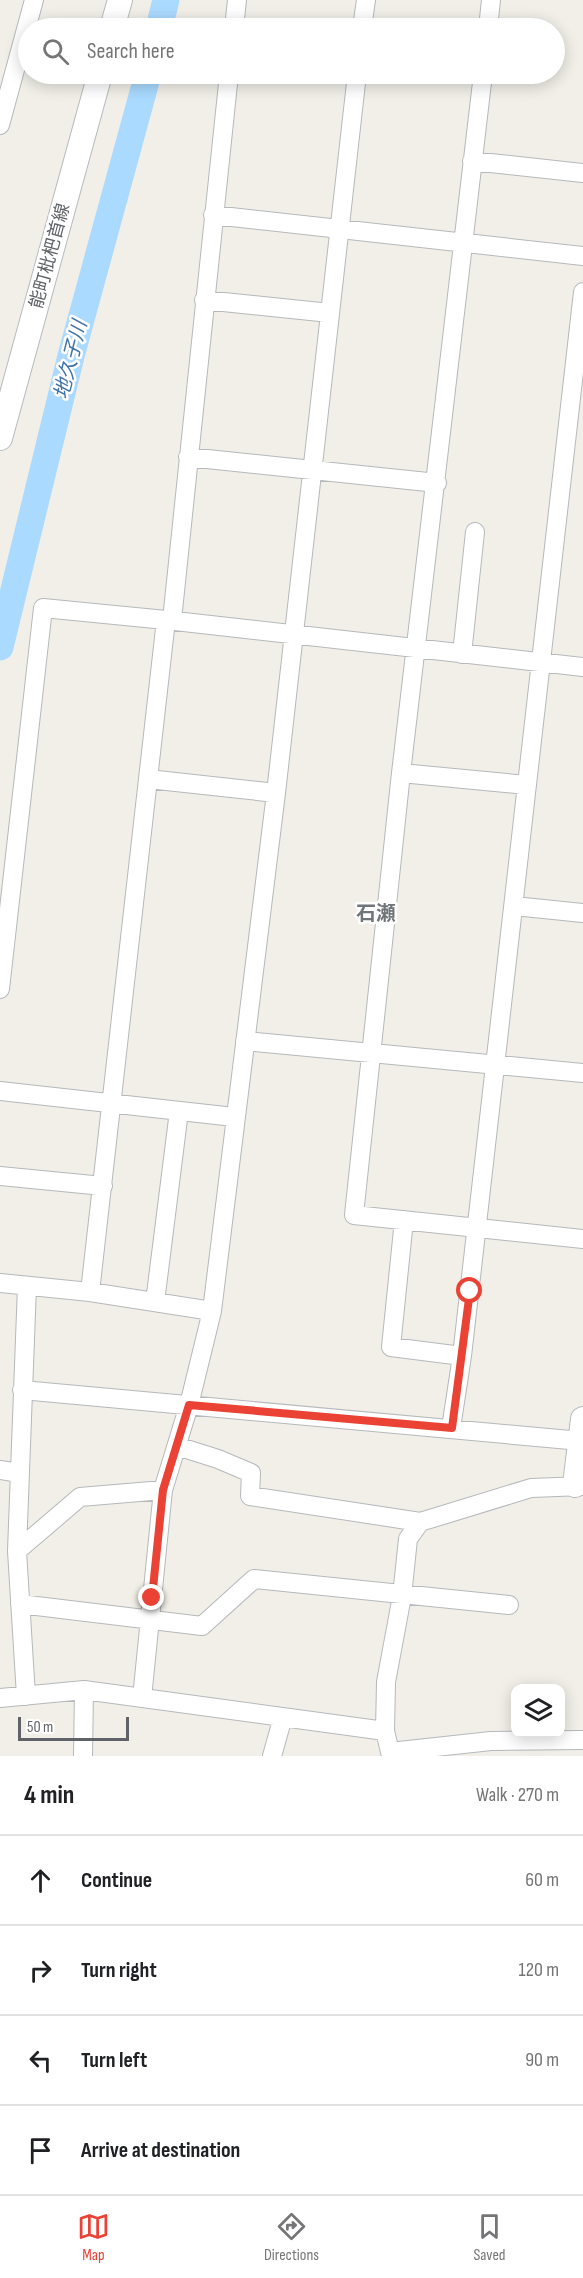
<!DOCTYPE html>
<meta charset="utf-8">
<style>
:root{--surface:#fff;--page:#f6f6f6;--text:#202124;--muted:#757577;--line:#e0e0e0;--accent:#ea4335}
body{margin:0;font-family:"Sofia Sans Condensed","Noto Sans JP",sans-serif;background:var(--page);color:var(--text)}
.controls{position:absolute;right:18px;bottom:18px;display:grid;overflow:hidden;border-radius:12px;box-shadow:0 3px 15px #0003}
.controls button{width:54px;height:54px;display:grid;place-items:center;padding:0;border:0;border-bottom:2px solid var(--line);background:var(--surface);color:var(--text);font:30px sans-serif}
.scale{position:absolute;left:18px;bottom:15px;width:111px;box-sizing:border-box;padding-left:6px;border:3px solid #5f6368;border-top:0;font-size:16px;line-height:21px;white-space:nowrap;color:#5f6368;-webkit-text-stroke:4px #fff;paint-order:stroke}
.stop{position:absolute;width:18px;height:18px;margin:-14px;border:4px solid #ea4335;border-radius:50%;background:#fff}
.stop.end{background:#ea4335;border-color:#fff;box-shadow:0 2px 6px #0008}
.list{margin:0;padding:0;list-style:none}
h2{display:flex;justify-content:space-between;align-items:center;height:78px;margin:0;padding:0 24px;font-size:26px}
h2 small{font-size:20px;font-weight:400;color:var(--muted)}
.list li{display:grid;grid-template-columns:39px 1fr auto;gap:18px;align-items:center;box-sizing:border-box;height:90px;padding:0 24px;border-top:2px solid var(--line)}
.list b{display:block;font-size:22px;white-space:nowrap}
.list em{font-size:20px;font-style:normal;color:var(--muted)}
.icon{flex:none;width:33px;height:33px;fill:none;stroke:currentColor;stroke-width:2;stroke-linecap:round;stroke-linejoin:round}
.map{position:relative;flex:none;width:583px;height:1756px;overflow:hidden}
.search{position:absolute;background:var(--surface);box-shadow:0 3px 15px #0003;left:18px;right:18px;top:18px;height:66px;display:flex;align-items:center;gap:15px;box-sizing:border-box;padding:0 21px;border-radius:33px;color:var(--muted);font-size:22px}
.sheet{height:438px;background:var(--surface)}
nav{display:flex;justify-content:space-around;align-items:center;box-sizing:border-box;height:84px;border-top:2px solid var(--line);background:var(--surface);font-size:16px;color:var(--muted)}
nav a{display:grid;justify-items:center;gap:3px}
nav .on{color:var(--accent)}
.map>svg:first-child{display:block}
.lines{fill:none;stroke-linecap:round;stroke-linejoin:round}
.river{stroke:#aadaff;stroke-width:27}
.street-casing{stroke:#b5b8bc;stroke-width:20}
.secondary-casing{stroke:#b6babf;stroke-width:26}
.street{stroke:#fff;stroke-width:18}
.secondary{stroke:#fff;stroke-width:24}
.route{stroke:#ea4335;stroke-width:8}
.labels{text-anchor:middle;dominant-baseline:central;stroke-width:5;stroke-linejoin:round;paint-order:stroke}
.street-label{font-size:18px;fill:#5f6368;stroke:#fff}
.water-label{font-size:20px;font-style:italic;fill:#4174aa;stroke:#fff}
.neighbourhood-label{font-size:20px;font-weight:bold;fill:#70757a;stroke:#fff}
</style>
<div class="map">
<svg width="583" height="1756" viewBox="0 0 583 1756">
<rect width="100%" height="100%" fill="#f1efe8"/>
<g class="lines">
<!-- river -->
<path class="river" d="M159 28 166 0
M0 647 71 356 148 74"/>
<defs>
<path id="street" d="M234 28 237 0
M362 28 366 0
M488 28 491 0
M483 74 401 773 527 785
M0 125 34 0
M472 161 583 173
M213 215 583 256
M204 300 330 313
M188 457 437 483
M166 620 148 779 276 793
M172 620 229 74
M462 654 475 532
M401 773 354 1215 583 1239
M514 906 583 913
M0 989 43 608 166 620 583 667
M245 1041 583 1073
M0 1091 234 1117
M0 1176 103 1186
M404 1220 391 1347 462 1356
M0 1283 90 1292 212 1311
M90 1292 148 779
M155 1302 179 1111
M22 1390 581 1441
M451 1428 462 1356 583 292
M177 1446 218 1459 251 1473 250 1496 420 1522
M0 1470 19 1473
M17 1551 80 1497 163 1490
M20 1604 202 1626 254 1579 509 1605
M26 1696 17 1551 27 1286
M0 1698 84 1690 385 1731
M142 1698 163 1490 189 1405 212 1311 276 793 357 74
M390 1752 491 1741 583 1740
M83 1756 84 1690
M272 1756 283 1717
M391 1756 385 1731 386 1682 402 1596 408 1539 420 1522 531 1488 583 1486"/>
<path id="secondary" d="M112 28 120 0
M0 438 100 74
M575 1485 583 1419"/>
</defs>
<!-- street casing -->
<use href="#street" class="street-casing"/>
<!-- secondary casing -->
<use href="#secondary" class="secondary-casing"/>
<!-- street -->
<use href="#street" class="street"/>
<!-- secondary -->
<use href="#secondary" class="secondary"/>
</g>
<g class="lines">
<!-- route -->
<path class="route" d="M152 1598 163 1490 189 1405 452 1428 470 1291"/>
</g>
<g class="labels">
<!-- street labels -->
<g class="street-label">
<text transform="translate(50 256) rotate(-75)">能町枇杷首線</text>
</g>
<!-- water labels -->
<g class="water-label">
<text transform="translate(71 360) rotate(-76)">地久子川</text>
</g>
<!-- neighbourhood labels -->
<g class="neighbourhood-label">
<text x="376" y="914">石瀬</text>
</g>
</g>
</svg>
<div class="controls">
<button><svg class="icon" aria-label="layers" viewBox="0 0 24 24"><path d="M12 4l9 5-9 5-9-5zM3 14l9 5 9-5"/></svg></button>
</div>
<div class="scale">50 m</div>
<div class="stop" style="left:470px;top:1291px"></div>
<div class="stop end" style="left:152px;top:1598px"></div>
<div class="search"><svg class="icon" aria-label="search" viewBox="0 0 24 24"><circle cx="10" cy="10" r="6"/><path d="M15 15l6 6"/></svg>Search here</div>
</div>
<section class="sheet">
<h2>4 min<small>Walk · 270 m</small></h2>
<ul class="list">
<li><svg class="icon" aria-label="ahead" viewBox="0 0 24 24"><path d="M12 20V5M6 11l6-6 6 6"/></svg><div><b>Continue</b></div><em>60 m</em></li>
<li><svg class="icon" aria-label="right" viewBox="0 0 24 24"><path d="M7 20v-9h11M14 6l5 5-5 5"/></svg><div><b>Turn right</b></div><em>120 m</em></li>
<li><svg class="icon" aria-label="left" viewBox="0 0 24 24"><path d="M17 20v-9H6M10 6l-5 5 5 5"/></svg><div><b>Turn left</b></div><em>90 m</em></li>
<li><svg class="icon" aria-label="arrive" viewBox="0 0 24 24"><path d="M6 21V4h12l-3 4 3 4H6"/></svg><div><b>Arrive at destination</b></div></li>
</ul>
</section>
<nav>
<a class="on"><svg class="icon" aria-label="map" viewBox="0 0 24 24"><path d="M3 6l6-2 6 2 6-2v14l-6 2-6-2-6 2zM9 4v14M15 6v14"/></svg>Map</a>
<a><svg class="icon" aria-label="directions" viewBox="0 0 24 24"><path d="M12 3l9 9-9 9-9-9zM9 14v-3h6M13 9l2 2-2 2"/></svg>Directions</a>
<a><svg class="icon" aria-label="saved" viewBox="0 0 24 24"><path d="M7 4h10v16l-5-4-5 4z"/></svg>Saved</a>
</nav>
